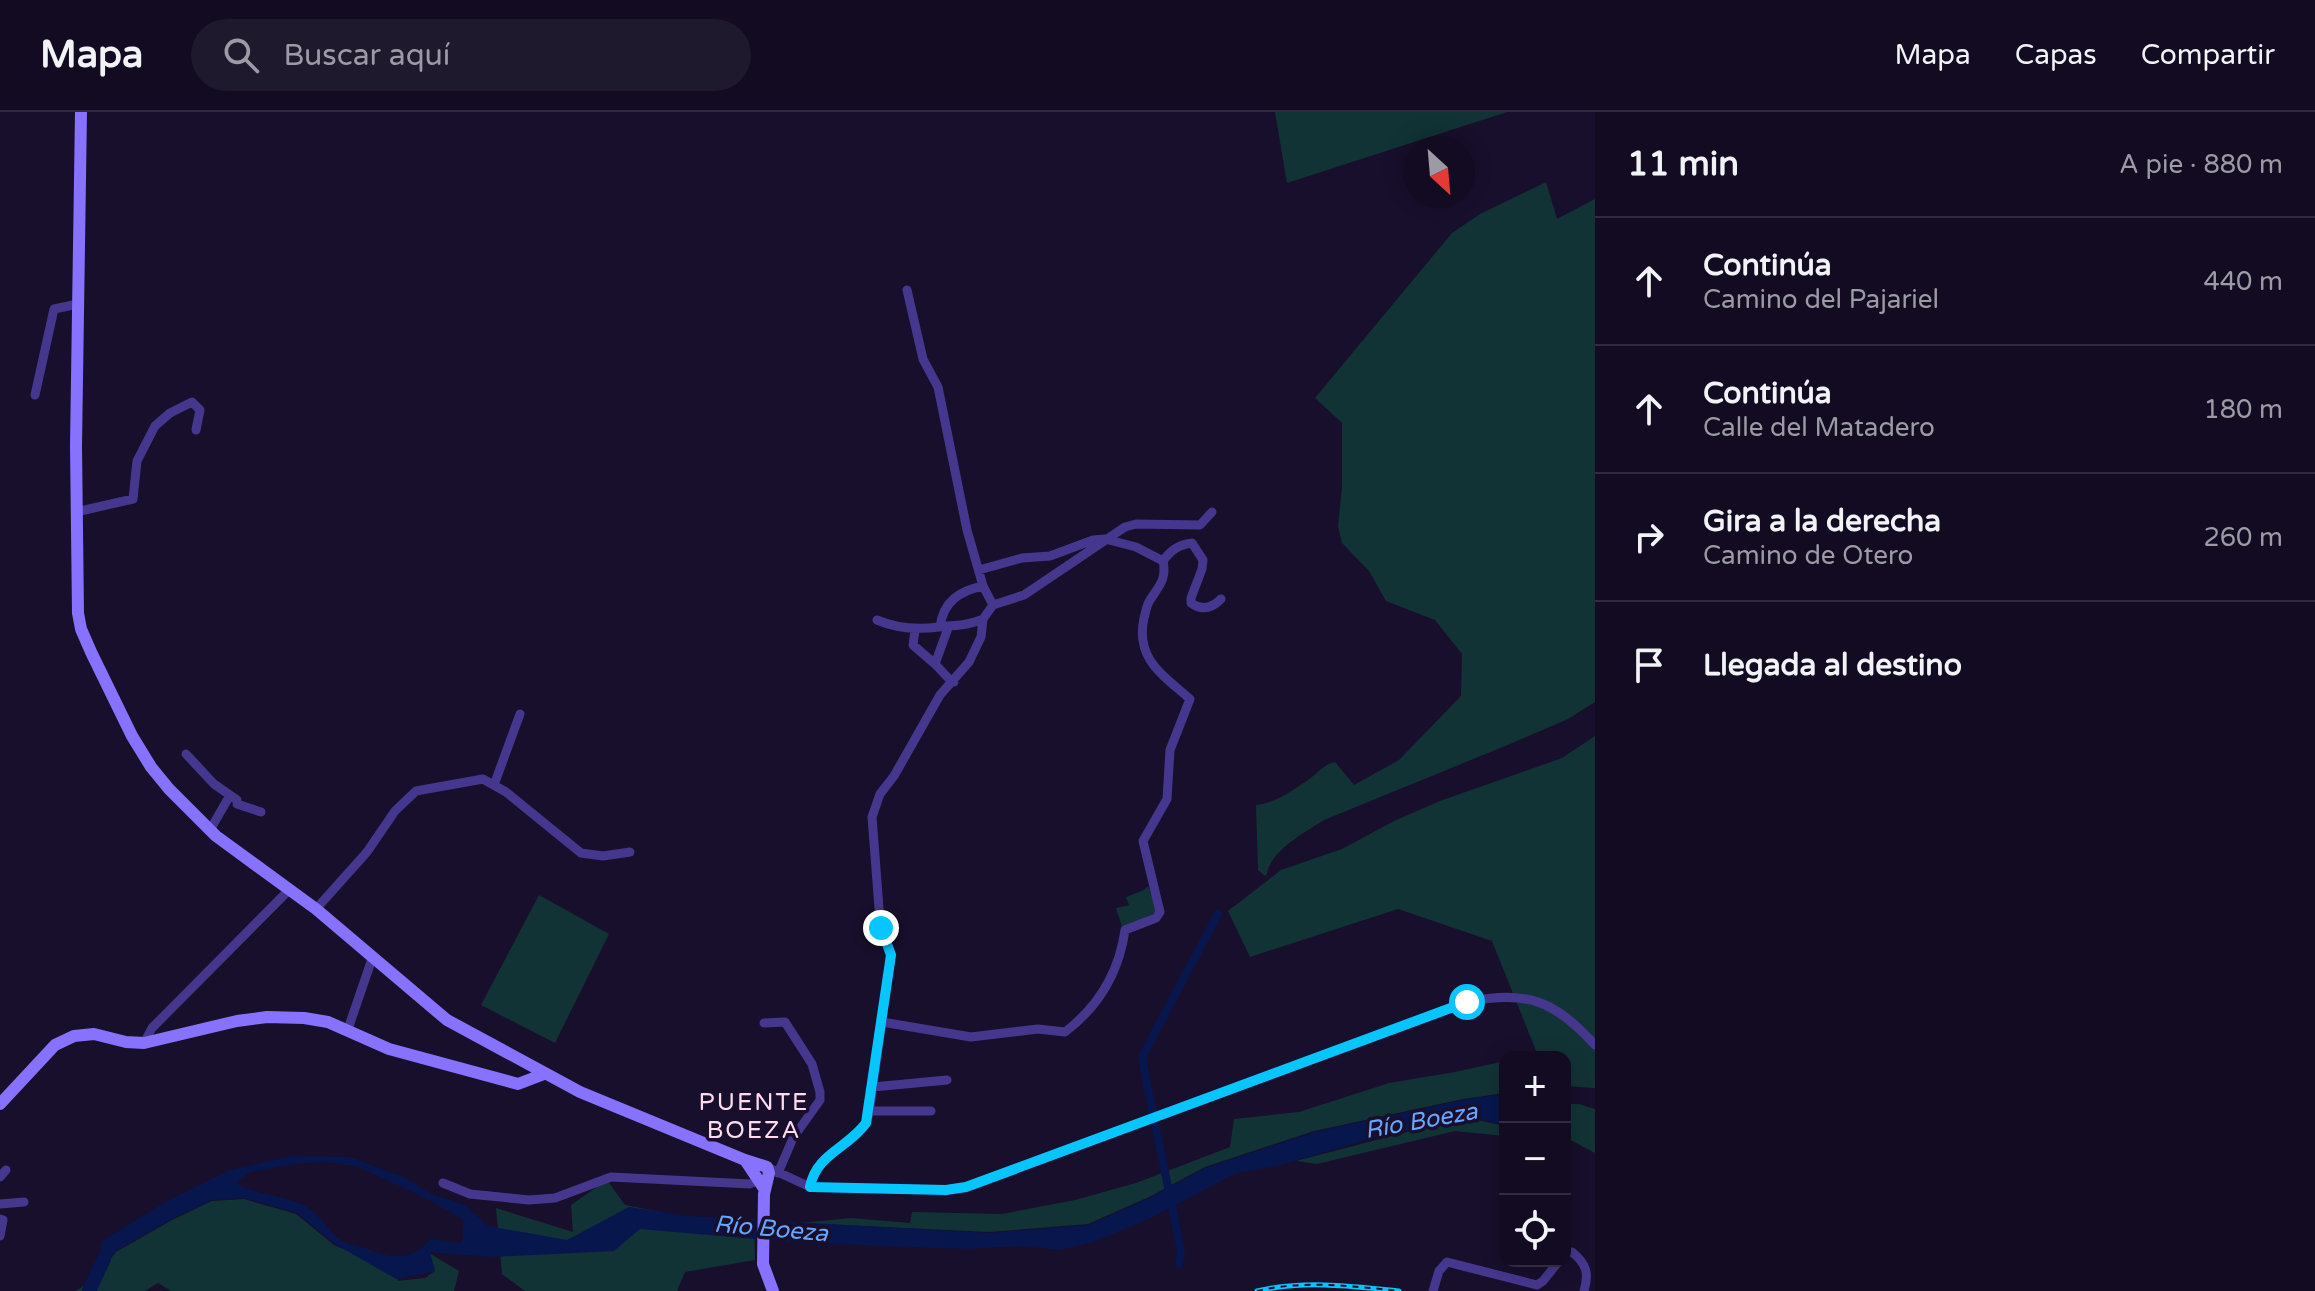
<!DOCTYPE html>
<html lang="es">
<meta charset="utf-8">
<style>
:root{--surface:#120b21;--page:#1f192e;--text:#f1f3f6;--muted:#9c9ba5;--line:#312b3f}
body{margin:0;font-family:"Varela Round",sans-serif;background:var(--page);color:var(--text)}
.controls{position:absolute;right:24px;bottom:24px;display:grid;overflow:hidden;border-radius:16px;box-shadow:0 4px 20px #0003}
.controls button{width:72px;height:72px;display:grid;place-items:center;padding:0;border:0;border-bottom:2px solid var(--line);background:var(--surface);color:var(--text);font:40px sans-serif}
.compass{position:absolute;left:1403px;top:24px;width:72px;height:72px;border-radius:50%;background:var(--surface);box-shadow:0 4px 20px #0003;rotate:154deg}
.stop{position:absolute;width:24px;height:24px;margin:-18px;border:6px solid #06c5ff;border-radius:50%;background:#fff}
.stop.end{background:#06c5ff;border-color:#fff;box-shadow:0 2px 8px #0008}
.list{margin:0;padding:0;list-style:none}
h2{display:flex;justify-content:space-between;align-items:center;height:104px;margin:0;padding:0 32px;font-size:34px}
h2 small{font-size:26px;font-weight:400;color:var(--muted)}
.list li{display:grid;grid-template-columns:52px 1fr auto;gap:24px;align-items:center;box-sizing:border-box;height:128px;padding:0 32px;border-top:2px solid var(--line)}
.list b{display:block;font-size:30px;white-space:nowrap}
.list p{margin:0;font-size:26px;white-space:nowrap;color:var(--muted)}
.list em{font-size:26px;font-style:normal;color:var(--muted)}
.icon{flex:none;width:44px;height:44px;fill:none;stroke:currentColor;stroke-width:2;stroke-linecap:round;stroke-linejoin:round}
.map{position:relative;flex:none;width:1595px;height:1179px;overflow:hidden}
header{display:flex;align-items:center;gap:48px;box-sizing:border-box;height:112px;padding:0 40px;background:var(--surface);border-bottom:2px solid var(--line)}
header strong{font-size:38px}
nav{display:flex;gap:44px;margin-inline-start:auto;font-size:28px}
.search{width:560px;height:72px;background:var(--page);display:flex;align-items:center;gap:20px;box-sizing:border-box;padding:0 28px;border-radius:44px;color:var(--muted);font-size:30px}
main{display:flex}
aside{flex:1;background:var(--surface)}
.map>svg:first-child{display:block}
.green{fill:#123336}
.water{fill:#07174d;fill-rule:evenodd}
.lines{fill:none;stroke-linecap:round;stroke-linejoin:round}
.canal{stroke:#07174d;stroke-width:8}
.river{stroke:#07174d;stroke-width:14}
.street{stroke:#46378e;stroke-width:9}
.secondary{stroke:#8771ff;stroke-width:12}
.rail-casing{stroke:#06c5ff;stroke-width:5}
.rail{stroke:#180f2c;stroke-width:2;stroke-dasharray:6;stroke-linecap:butt}
.route{stroke:#06c5ff;stroke-width:10}
.labels{text-anchor:middle;dominant-baseline:central;stroke-width:7;stroke-linejoin:round;paint-order:stroke}
.neighbourhood-label{font-size:24px;letter-spacing:2px;fill:#ffdced;stroke:#180f2c}
.water-label{font-size:24px;font-style:italic;fill:#68a5ff;stroke:#180f2c}
</style>
<header>
<strong>Mapa</strong>
<div class="search"><svg class="icon" aria-label="search" viewBox="0 0 24 24"><circle cx="10" cy="10" r="6"/><path d="M15 15l6 6"/></svg>Buscar aquí</div>
<nav><a>Mapa</a><a>Capas</a><a>Compartir</a></nav>
</header>
<main>
<div class="map">
<svg width="1595" height="1179" viewBox="0 0 1595 1179">
<rect width="100%" height="100%" fill="#180f2c"/>
<!-- green -->
<path class="green" d="M1275 0H1507L1287 71Z
M1546 70 1557 107 1595 87V590L1568 607 1510 632 1324 708C1305 720 1270 739 1267 762L1265 764 1258 758 1256 693C1273 692 1294 678 1308 668 1318 661 1324 652 1335 650L1354 673 1399 648 1461 584 1462 542 1435 508 1386 489 1369 459 1342 431 1338 414 1342 375V311L1315 286 1452 121 1480 102Z
M1595 624V976L1565 974V945H1523L1537 941 1492 829 1398 797 1250 845 1228 799 1281 758 1342 737 1394 709 1440 689 1562 646Z
M1148 774 1158 799 1141 808 1122 815 1116 796 1129 793 1126 785 1144 778Z
M539 783 609 822 555 931 481 893Z
M1505 949V981L1463 987 1314 1019 1205 1055 1149 1085 1088 1112 989 1120 800 1111 851 1106 910 1111 912 1100 1002 1102 1075 1088 1136 1071 1230 1035 1234 1007 1299 1000 1389 971 1455 960Z
M1565 992H1579L1595 997V1041L1565 1025Z
M1464 1005 1505 1014V1024L1455 1019 1317 1052 1296 1049Z
M607 1068 625 1093 691 1106 754 1107 755 1148 685 1160 677 1179H525L502 1162 496 1096 573 1120 571 1093Z
M244 1087 296 1102 334 1133 395 1159 398 1169 425 1166 435 1159 429 1141 459 1159 454 1179H171L158 1171 145 1179H76L96 1165 116 1140 172 1108 212 1089Z"/>
<!-- water -->
<path class="water" d="M1505 982V1013L1464 1004 1373 1026 1277 1054 1236 1061 1145 1109 1090 1131 1059 1138 1024 1134 967 1137 802 1131 640 1117 614 1139 492 1145 430 1140 435 1159 396 1167 335 1132 297 1101 244 1086 212 1088 172 1107 116 1139 95 1164 102 1129 167 1089 230 1058 291 1044 350 1045 406 1066 431 1082 465 1093 488 1114 567 1128 629 1095 689 1104 989 1121 1089 1113 1149 1086 1205 1056 1315 1020 1463 988ZM323 1050 356 1054 419 1083 463 1107V1127L460 1131 430 1127C411 1152 386 1145 362 1135 354 1133 344 1131 338 1126 325 1115 318 1099 301 1092 280 1083 256 1083 236 1071L250 1060 296 1052Z"/>
<g class="lines">
<!-- canal -->
<path class="canal" d="M1179 1152 1181 1139 1143 952V943L1218 802"/>
<!-- river -->
<path class="river" d="M89 1179 104 1147"/>
<!-- street -->
<path class="street" d="M907 178 923 247 938 275 967 418 983 474 993 493 983 507
M35 283 54 197 78 192
M76 400 133 387 137 349 155 314 170 301 192 290 200 298 196 318
M1163 449C1171 438 1178 433 1192 431L1203 448 1202 457 1191 486V491C1202 499 1212 496 1221 487
M993 493 1024 483 1125 415 1136 412 1200 413 1212 400
M877 508C898 517 917 518 939 515 954 513 968 514 983 507
M940 515C943 490 959 479 983 474
M915 518 913 533 935 552 952 570H954
M935 552 948 516
M186 642 214 672 237 688V692L261 700
M494 673 520 602
M210 718 229 685
M316 797 367 740 395 699 416 679 483 667 506 680 581 741 603 744 630 740
M882 910 971 925 1038 917 1065 920C1098 895 1119 860 1125 818L1156 806 1160 800 1143 729 1167 687 1170 638 1190 587C1163 563 1135 547 1144 506 1146 500 1146 494 1150 488 1159 474 1167 467 1163 449L1136 435 1105 427 1093 428 1050 444 1022 446 979 458
M764 911 785 910 812 952 820 980V988L793 1026 778 1061
M348 917 373 844
M144 931 152 916 289 778
M873 975 947 968
M869 999H931
M767 1055 810 1075 946 1078 966 1075 1467 890C1527 878 1554 888 1595 933
M0 1065 6 1058
M443 1071 470 1082 529 1088 555 1086 611 1065 750 1072 759 1068
M810 1075C818 1035 859 1037 869 1002L891 843 880 809 872 705 880 682 894 664 940 583 969 550 981 525 983 507
M0 1092 24 1090
M0 1107 3 1108 0 1124
M1565 1142 1572 1140C1587 1152 1589 1162 1584 1179
M1433 1179 1439 1159 1447 1150 1537 1173 1543 1169 1559 1149"/>
<!-- secondary -->
<path class="secondary" d="M81 0 76 334 78 501 81 517 91 540 132 624 151 655 169 677 216 724 316 797 447 908 580 980 745 1048 767 1055 769 1061 764 1082 763 1152 773 1179
M0 992 55 933 74 924 94 922 126 930 144 931 237 909 267 905 304 906 328 910 389 937 518 972 544 962
M745 1048 765 1078"/>
<defs>
<path id="rail" d="M1257 1179C1303 1168 1352 1174 1399 1179"/>
</defs>
<!-- rail casing -->
<use href="#rail" class="rail-casing"/>
<!-- rail -->
<use href="#rail" class="rail"/>
</g>
<g class="lines">
<!-- route -->
<path class="route" d="M881 816 891 843 866 1011C848 1036 816 1042 810 1075L946 1078 966 1075 1467 890"/>
</g>
<g class="labels">
<!-- neighbourhood labels -->
<g class="neighbourhood-label">
<text x="754" y="990">PUENTE<tspan x="754" dy="28">BOEZA</tspan></text>
</g>
<!-- water labels -->
<g class="water-label">
<text transform="translate(1421 1009) rotate(-10)">Río Boeza</text>
<text transform="translate(771 1117) rotate(5)">Río Boeza</text>
</g>
</g>
</svg>
<div class="controls">
<button>+</button>
<button>−</button>
<button><svg class="icon" aria-label="locate" viewBox="0 0 24 24"><circle cx="12" cy="12" r="6"/><path d="M12 2v4M12 18v4M2 12h4M18 12h4"/></svg></button>
</div>
<svg class="compass" viewBox="-18 -18 36 36"><path d="M0-13l5 13h-10z" fill="#e53935"/><path d="M0 13l5-13h-10z" fill="#9c9ba5"/></svg>
<div class="stop" style="left:1467px;top:890px"></div>
<div class="stop end" style="left:881px;top:816px"></div>
</div>
<aside>
<h2>11 min<small>A pie · 880 m</small></h2>
<ul class="list">
<li><svg class="icon" aria-label="ahead" viewBox="0 0 24 24"><path d="M12 20V5M6 11l6-6 6 6"/></svg><div><b>Continúa</b><p>Camino del Pajariel</p></div><em>440 m</em></li>
<li><svg class="icon" aria-label="ahead" viewBox="0 0 24 24"><path d="M12 20V5M6 11l6-6 6 6"/></svg><div><b>Continúa</b><p>Calle del Matadero</p></div><em>180 m</em></li>
<li><svg class="icon" aria-label="right" viewBox="0 0 24 24"><path d="M7 20v-9h11M14 6l5 5-5 5"/></svg><div><b>Gira a la derecha</b><p>Camino de Otero</p></div><em>260 m</em></li>
<li><svg class="icon" aria-label="arrive" viewBox="0 0 24 24"><path d="M6 21V4h12l-3 4 3 4H6"/></svg><div><b>Llegada al destino</b></div></li>
</ul>
</aside>
</main>
